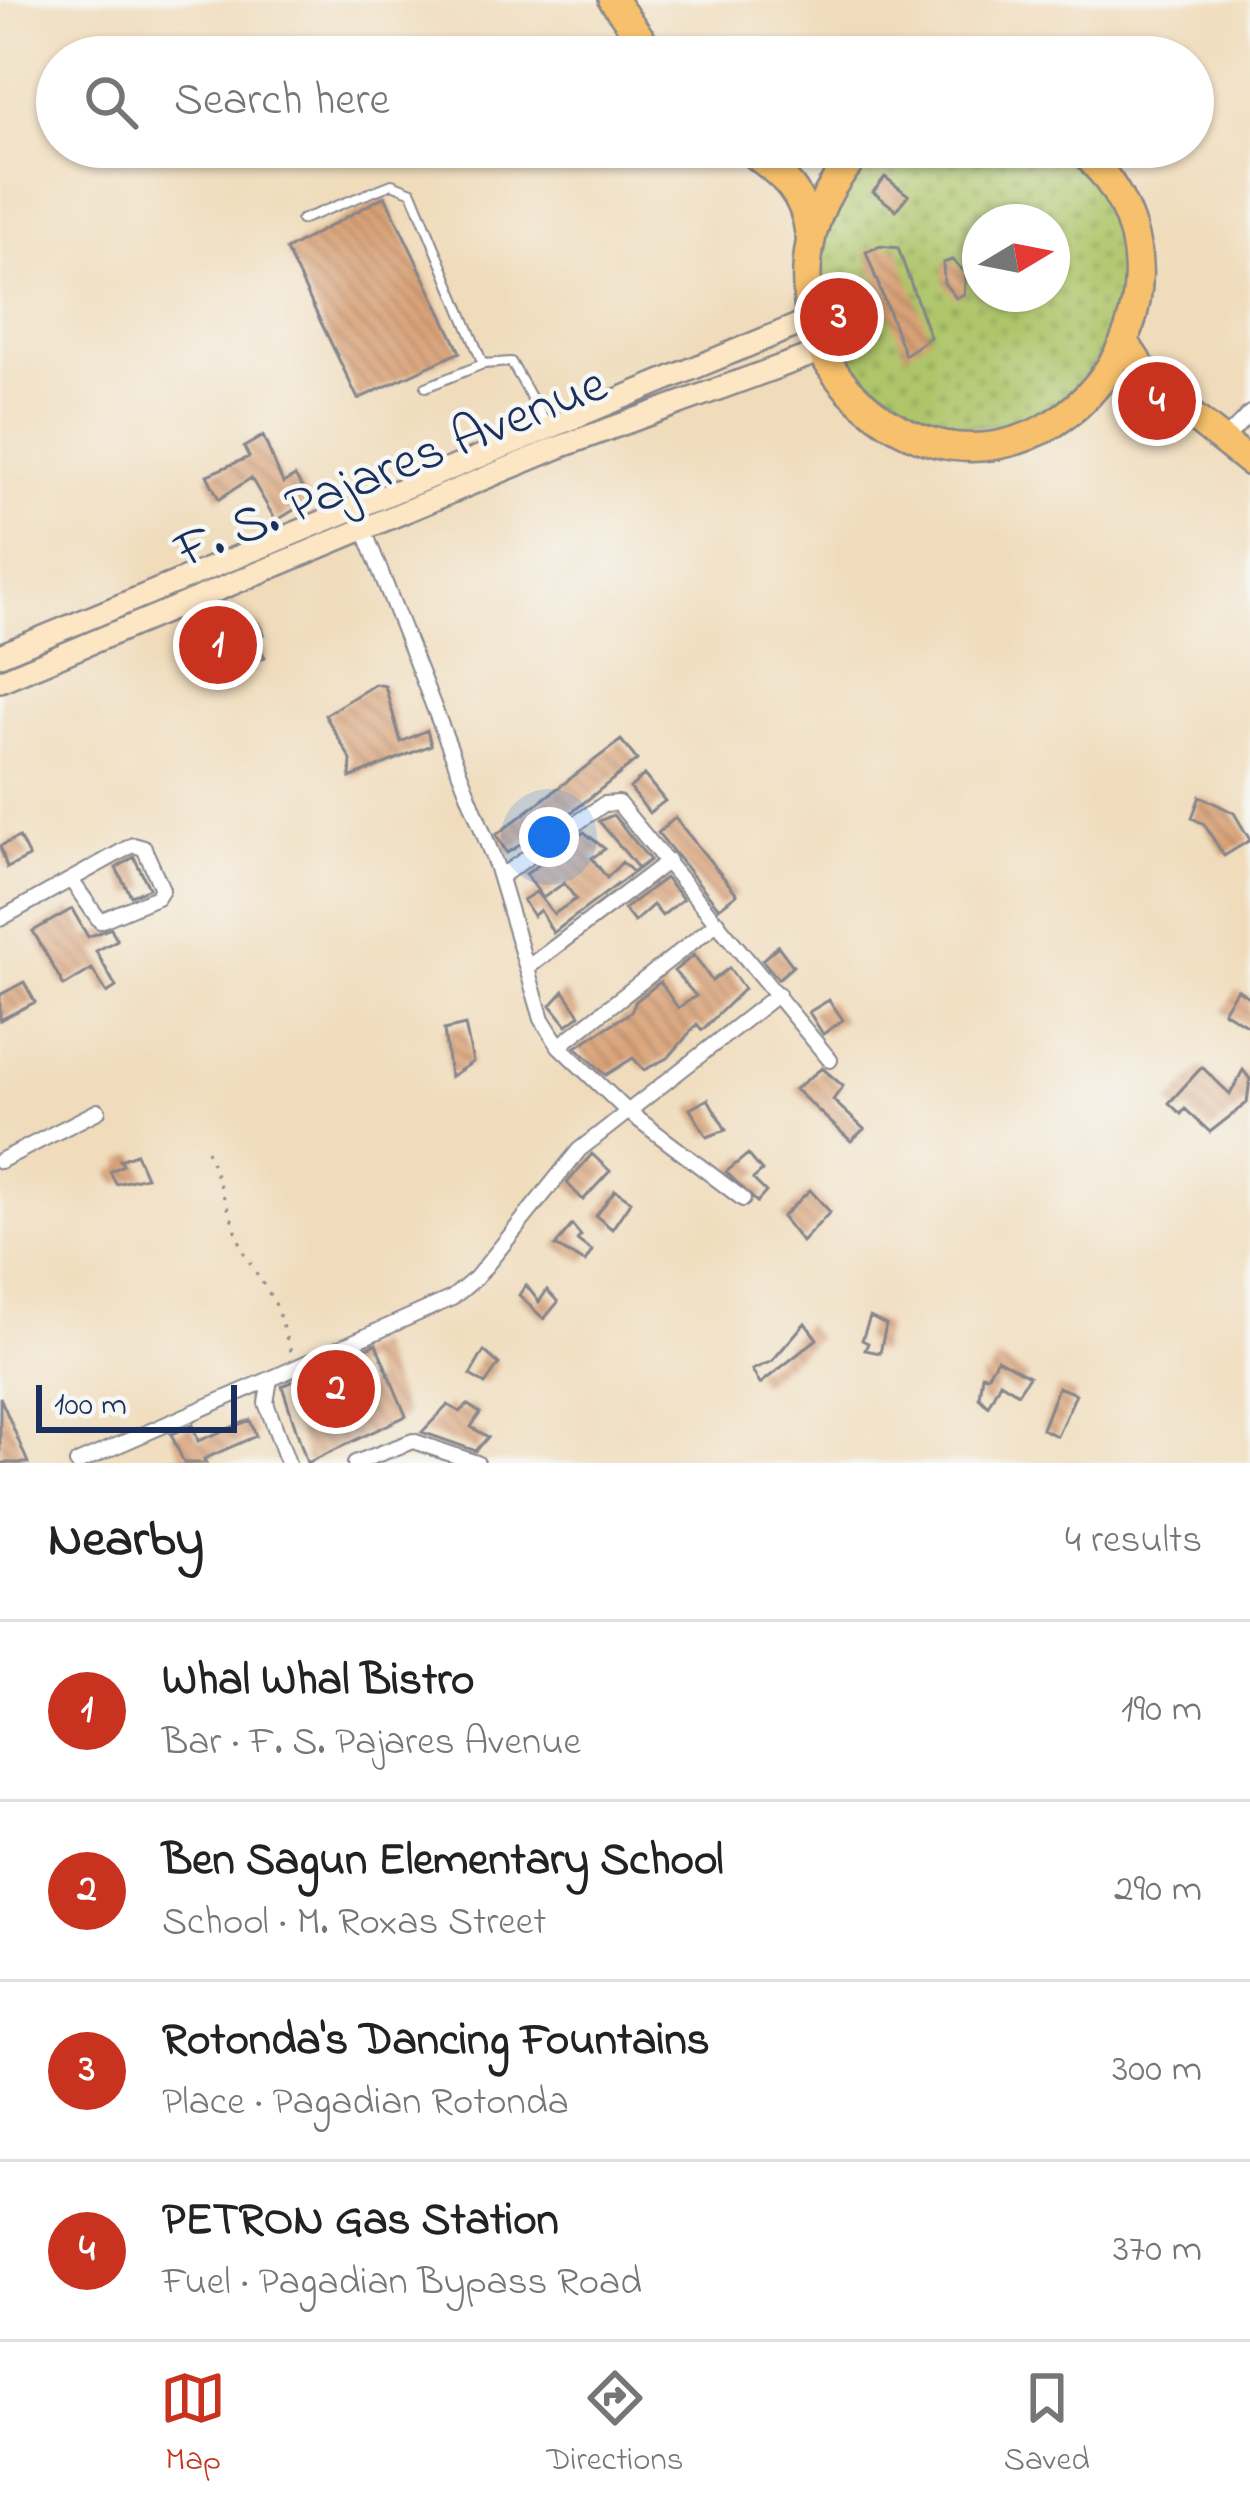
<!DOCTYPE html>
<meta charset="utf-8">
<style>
:root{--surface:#fff;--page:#f6f6f6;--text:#222;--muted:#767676;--line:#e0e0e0;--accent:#c8321e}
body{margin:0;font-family:"Indie Flower",sans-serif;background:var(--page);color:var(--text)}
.compass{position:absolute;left:962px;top:204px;width:108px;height:108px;border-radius:50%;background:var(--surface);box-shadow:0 3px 9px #0004;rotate:80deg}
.scale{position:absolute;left:36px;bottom:30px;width:201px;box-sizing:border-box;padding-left:12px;border:6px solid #1b2f5e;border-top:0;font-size:33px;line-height:42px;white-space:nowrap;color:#1b2f5e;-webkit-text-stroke:9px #f6f6f2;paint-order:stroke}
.you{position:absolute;left:549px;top:837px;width:42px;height:42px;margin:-30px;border:9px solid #fff;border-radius:50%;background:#1a73e8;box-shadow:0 0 0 18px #1a73e833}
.badge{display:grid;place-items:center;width:78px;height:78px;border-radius:50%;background:var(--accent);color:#fff;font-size:39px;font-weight:700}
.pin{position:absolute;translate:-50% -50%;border:6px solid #fff;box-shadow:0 3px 12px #0006}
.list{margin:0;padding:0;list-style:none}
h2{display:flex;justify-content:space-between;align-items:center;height:156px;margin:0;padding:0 48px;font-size:51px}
h2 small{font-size:39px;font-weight:400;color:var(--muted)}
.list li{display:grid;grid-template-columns:78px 1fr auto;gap:36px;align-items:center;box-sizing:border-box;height:180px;padding:0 48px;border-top:3px solid var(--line)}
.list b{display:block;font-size:45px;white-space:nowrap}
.list p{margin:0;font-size:39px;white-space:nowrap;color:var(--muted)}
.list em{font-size:39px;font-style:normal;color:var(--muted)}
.icon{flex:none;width:66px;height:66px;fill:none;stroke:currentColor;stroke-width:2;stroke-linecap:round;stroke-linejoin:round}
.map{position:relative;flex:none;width:1250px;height:1463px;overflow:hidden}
.search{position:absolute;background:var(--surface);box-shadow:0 3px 9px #0004;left:36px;right:36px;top:36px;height:132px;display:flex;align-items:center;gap:30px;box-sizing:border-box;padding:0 42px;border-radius:66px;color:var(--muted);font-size:45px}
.sheet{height:876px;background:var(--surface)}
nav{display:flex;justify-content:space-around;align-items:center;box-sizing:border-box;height:168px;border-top:3px solid var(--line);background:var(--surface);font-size:33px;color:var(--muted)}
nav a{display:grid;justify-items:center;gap:6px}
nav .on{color:var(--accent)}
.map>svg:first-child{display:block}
.grass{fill:url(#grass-dots);stroke:#647a64;stroke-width:3;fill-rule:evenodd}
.building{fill:url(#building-back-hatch);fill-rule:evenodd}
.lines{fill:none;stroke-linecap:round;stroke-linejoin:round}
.lane-casing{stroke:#86868c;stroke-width:12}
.street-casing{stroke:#86868c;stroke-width:18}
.secondary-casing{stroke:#86868c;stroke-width:26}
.highway-casing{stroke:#86868c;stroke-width:32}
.path{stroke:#86868c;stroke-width:3;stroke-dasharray:3 9;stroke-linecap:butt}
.lane{stroke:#fff;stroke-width:8}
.street{stroke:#fff;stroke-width:14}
.secondary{stroke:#fce6c4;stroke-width:21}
.highway{stroke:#f7c06c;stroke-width:27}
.labels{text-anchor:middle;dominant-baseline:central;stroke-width:9;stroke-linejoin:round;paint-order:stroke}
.street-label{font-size:54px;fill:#1b2f5e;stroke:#f6f6f2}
</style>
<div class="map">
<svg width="1250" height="1463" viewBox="0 0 1250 1463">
<defs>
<pattern id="grass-dots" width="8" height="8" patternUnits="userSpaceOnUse" patternTransform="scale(3)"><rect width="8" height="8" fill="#aec569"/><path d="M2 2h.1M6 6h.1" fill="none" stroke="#8da05a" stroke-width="1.8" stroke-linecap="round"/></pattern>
<pattern id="building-back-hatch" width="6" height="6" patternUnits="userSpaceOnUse" patternTransform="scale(3)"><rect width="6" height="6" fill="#daa277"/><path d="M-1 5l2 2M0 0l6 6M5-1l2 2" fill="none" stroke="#b08465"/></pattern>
</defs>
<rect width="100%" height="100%" fill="#f6f6f2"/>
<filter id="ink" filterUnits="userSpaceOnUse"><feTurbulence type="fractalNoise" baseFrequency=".00833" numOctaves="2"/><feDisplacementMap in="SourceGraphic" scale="24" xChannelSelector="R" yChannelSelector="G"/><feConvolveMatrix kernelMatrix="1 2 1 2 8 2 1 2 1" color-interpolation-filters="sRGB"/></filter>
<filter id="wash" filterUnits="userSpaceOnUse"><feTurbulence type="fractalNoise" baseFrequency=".004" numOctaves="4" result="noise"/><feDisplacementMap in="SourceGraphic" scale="48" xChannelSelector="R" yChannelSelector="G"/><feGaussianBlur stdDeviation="2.7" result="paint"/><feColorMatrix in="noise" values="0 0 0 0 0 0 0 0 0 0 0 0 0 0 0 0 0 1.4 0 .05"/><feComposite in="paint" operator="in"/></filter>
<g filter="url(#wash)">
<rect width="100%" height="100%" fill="#f0dcbb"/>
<!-- grass -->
<path class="grass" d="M879 147H1060C1107 185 1130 240 1120 300 1088 493 796 454 821 256 826 215 845 174 879 147ZM980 222H1052V294H980Z"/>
<g id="blocks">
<!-- building -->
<path class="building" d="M885 177 908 195 896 210 873 192Z
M385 196 460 352 358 399 286 250Z
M880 246 898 248 930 337 905 355 866 252Z
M952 260 966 273 964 294 956 298 944 283 943 263Z
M263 436 283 483 295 476 310 500 276 521 251 478 219 499 207 475 249 457 244 447Z
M258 623 264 634 255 640 265 657 249 664 241 649 231 653 230 638Z
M375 684 385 686 401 742 427 730 431 745 350 778 351 760 325 715Z
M621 740 637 760 566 817 507 853 496 835Z
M644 775 665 801 649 813 630 788Z
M1200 796 1234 813 1250 840 1224 856 1204 824 1192 818Z
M613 815 650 860 553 933 540 910 533 916 523 900 536 892 554 914 576 899 564 883 543 898 526 874 584 832 605 849 592 858 607 878 622 862 633 872 638 868 599 821Z
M675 818 737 894 719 908 658 833Z
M19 837 29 857 7 868 0 846Z
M134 857 149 888 131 896 116 868Z
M665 878 683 899 662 916 653 905 634 922 624 909Z
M72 909 88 937 111 928 117 940 96 951 116 987 107 993 92 969 64 986 33 931Z
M778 946 793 966 778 979 762 960Z
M694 955 712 981 729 968 744 989 702 1030 697 1024 669 1057 644 1070 633 1058 606 1075 576 1047 631 1012 636 1001 660 982 678 1008 696 996 674 971Z
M24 982 35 1002 0 1020V995Z
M1237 989 1250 998V1027L1223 1011Z
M564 991 580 1015 567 1025 551 1005Z
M829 1000 843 1020 823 1034 809 1012Z
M465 1025 473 1062 450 1077 444 1030Z
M1202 1067 1230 1094 1243 1070 1250 1079 1247 1103 1210 1132 1185 1109 1181 1114 1169 1103Z
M822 1068 843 1086 833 1100 864 1129 851 1141 795 1089Z
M708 1099 726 1130 707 1137 690 1109Z
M136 1154 146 1177 116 1184 110 1172 123 1165 120 1160Z
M592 1154 610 1171 583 1200 567 1183Z
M748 1154 762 1171 753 1179 766 1192 757 1202 726 1172Z
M615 1190 631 1201 612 1229 596 1216Z
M810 1190 830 1212 802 1242 782 1217Z
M572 1225 581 1236 577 1240 592 1251 585 1262 555 1246Z
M526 1285 539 1302 547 1290 558 1302 544 1319 519 1295Z
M870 1317 886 1325 880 1353 865 1350 868 1343 862 1340Z
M805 1323 817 1339 760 1384 752 1370 772 1361Z
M376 1344 406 1416 307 1463 282 1386ZM365 1362 373 1382 340 1398 329 1376Z
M484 1351 499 1364 485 1384 470 1375Z
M997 1359 1029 1376 1018 1393 1000 1382 988 1406 979 1397 982 1374 987 1376Z
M1058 1387 1076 1394 1057 1436 1042 1429Z
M0 1397 28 1463H0Z
M448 1405 460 1412 468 1405 480 1413 471 1427 488 1437 476 1451 422 1432Z
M250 1420 256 1436 204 1459 206 1463H184L171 1434 193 1425 198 1441Z"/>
</g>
</g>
<g filter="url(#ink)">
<use href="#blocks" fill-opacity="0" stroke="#86868c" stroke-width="3"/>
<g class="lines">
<defs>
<path id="lane" d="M301 220 392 184 412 192 483 364 426 387
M483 364 511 362 547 425"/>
<path id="street" d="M1224 440 1250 413
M361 522 496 865 542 1019 559 1046 626 1110 743 1199
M500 877 604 804 618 803 830 1060
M0 919 133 845 144 848 162 889 157 897 100 921 71 880
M527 968 668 861
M559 1046 718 922
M0 1161 98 1111
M77 1463 270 1379
M288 1463 266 1403 270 1379 452 1298 476 1278 579 1150 778 994
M355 1463 413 1441 477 1463"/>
<path id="secondary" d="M0 655 810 320
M0 681 557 448 822 351"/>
<path id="highway" d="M613 0 654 57
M745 147C778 172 804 189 809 233
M865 147C817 192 800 247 809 312 815 351 840 386 871 410 1038 542 1242 294 1078 147
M1126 344 1153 385 1250 462"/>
</defs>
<!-- lane casing -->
<use href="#lane" class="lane-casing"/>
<!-- street casing -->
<use href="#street" class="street-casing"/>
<!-- secondary casing -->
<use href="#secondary" class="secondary-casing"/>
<!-- highway casing -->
<use href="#highway" class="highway-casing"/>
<!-- path -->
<path class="path" d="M207 1150 244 1253 275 1303 291 1352"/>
<!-- lane -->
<use href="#lane" class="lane"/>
<!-- street -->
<use href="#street" class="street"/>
<!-- secondary -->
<use href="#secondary" class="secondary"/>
<!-- highway -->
<use href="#highway" class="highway"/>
</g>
</g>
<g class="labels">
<!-- street labels -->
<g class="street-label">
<text transform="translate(392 470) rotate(-22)">F. S. Pajares Avenue</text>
</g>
</g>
</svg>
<svg class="compass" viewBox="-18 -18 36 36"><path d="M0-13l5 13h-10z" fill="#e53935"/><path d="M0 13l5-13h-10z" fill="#767676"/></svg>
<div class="scale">100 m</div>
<div class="you"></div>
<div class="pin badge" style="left:218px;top:645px">1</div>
<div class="pin badge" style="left:336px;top:1389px">2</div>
<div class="pin badge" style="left:839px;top:317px">3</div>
<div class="pin badge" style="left:1157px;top:401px">4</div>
<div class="search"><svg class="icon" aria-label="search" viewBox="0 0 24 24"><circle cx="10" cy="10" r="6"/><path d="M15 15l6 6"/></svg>Search here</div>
</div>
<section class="sheet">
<h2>Nearby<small>4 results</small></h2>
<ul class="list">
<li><span class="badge">1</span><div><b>Whal Whal Bistro</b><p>Bar · F. S. Pajares Avenue</p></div><em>190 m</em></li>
<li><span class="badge">2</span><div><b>Ben Sagun Elementary School</b><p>School · M. Roxas Street</p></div><em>290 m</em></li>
<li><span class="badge">3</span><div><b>Rotonda's Dancing Fountains</b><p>Place · Pagadian Rotonda</p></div><em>300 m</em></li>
<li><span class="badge">4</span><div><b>PETRON Gas Station</b><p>Fuel · Pagadian Bypass Road</p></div><em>370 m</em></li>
</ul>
</section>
<nav>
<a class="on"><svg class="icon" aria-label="map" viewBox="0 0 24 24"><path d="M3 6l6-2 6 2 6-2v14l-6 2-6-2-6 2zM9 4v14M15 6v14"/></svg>Map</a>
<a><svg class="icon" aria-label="directions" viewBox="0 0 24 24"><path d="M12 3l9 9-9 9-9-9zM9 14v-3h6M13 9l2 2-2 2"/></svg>Directions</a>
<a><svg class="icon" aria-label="saved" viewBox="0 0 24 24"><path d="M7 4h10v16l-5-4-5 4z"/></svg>Saved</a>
</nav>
